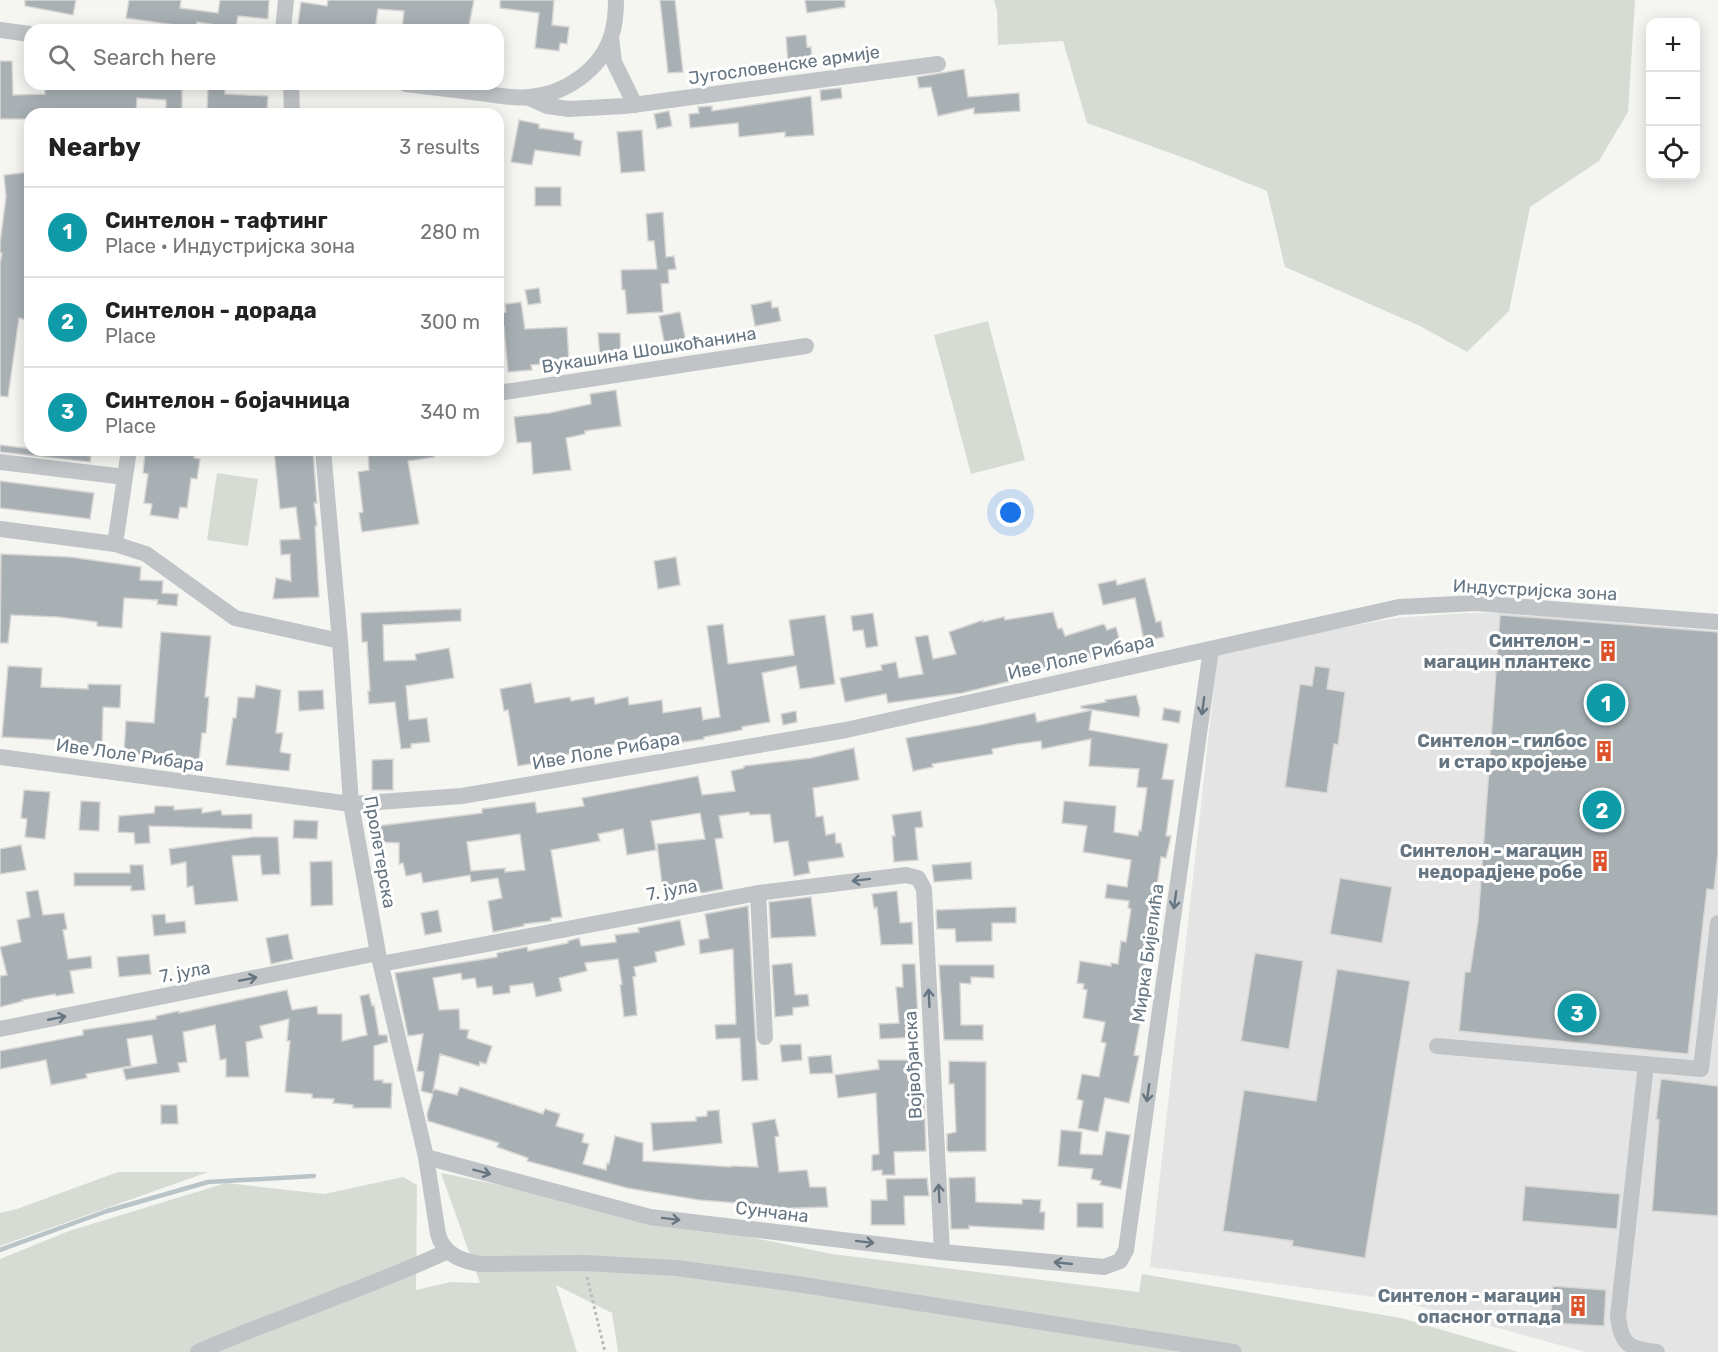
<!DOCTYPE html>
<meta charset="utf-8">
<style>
:root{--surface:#fff;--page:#f2f2f2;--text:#222;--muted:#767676;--line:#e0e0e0;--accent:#b45309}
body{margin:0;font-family:Rubik,sans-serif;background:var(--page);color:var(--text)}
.controls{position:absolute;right:18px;top:18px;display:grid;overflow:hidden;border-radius:12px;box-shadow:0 3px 15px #0003}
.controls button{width:54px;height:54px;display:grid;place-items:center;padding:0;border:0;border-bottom:2px solid var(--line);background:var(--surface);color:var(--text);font:30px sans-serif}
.you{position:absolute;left:1011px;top:513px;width:21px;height:21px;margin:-15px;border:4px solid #fff;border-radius:50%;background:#1a73e8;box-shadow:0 0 0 9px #1a73e833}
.badge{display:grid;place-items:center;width:39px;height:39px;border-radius:50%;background:var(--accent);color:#fff;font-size:20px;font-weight:700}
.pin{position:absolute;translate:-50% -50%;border:3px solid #fff;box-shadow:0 2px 6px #0006}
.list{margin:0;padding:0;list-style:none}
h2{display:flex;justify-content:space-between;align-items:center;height:78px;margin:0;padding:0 24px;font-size:26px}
h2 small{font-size:20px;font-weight:400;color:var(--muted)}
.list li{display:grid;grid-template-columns:39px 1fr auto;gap:18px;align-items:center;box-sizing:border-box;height:90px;padding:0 24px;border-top:2px solid var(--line)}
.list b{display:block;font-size:22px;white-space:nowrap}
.list p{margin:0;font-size:20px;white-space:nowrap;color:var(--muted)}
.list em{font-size:20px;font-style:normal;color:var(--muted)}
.icon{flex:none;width:33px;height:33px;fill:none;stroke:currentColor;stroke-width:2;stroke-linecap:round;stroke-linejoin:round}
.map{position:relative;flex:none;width:1718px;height:1352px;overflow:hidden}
.search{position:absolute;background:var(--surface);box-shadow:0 3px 15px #0003;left:24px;top:24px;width:480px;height:66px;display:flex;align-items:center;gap:15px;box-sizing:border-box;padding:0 21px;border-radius:18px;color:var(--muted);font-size:22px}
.panel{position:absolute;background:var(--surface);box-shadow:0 3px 15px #0003;left:24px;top:108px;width:480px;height:348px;border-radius:18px}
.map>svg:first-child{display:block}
.built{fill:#e3e4e3}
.green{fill:#d6dcd3}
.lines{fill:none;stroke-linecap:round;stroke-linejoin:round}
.stream{stroke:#b8c4c8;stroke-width:4.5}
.building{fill:#a8b0b4;stroke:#d7d6d4;stroke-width:1.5;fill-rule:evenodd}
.path{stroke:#babcbe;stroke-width:3;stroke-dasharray:3 3;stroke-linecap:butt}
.minor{stroke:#c0c4c7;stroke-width:16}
.oneway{stroke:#657582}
.labels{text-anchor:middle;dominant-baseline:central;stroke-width:6;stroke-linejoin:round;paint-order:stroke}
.street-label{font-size:18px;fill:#657582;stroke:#fff}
.poi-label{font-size:18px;font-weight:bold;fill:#657582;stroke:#fff;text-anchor:end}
</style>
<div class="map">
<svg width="1718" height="1352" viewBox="0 0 1718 1352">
<rect width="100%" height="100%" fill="#f5f5f2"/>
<!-- built -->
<path class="built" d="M1467 613H1511L1718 631V1352H1585L1396 1300 1150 1267 1218 651 1396 618Z"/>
<!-- green -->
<path class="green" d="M994 0H1635L1628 112 1599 161 1530 207 1509 311 1467 352 1420 326 1285 267 1267 191 1187 159 1087 123 1063 41 998 45 997 11Z
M988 321 1025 460 971 474 934 335Z
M217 473 258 479 248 546 207 540Z
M118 1172H208L0 1246V1213L17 1209Z
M441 1173 832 1254 1139 1292 1142 1274 1401 1318 1518 1352H618L612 1313 556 1285 577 1352H0V1259L69 1231 226 1183 324 1194 403 1177 417 1185 416 1290 451 1282 480 1283Z"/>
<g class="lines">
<!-- stream -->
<path class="stream" d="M0 1250 107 1211 208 1182 314 1176"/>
</g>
<!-- building -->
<path class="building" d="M25 0H76L73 15 25 6Z
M129 0H181L180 8 218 13 220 0H269L268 19 238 16 236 28 197 22 196 28 126 18Z
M328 0H474L468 30H402L404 11 378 9 375 30H297L301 2 327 6Z
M500 0H554L552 25 569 27 567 44 560 43 559 51 535 48 539 13 500 8Z
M660 0H675L683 72 668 73Z
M805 0H845V7L807 13Z
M806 35 807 47H811L812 61 788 63 786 37Z
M0 61H12L13 95 45 94 44 84H141L163 85V87H182V114H166V100L137 98 136 114 71 110V114H30V119H0Z
M964 69 968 97 1019 93 1020 111 974 114V108L938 116 931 87 919 88 917 77Z
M208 86H225V94L268 96 267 114H207Z
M841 88 842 98 821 101 820 90Z
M811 96 814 135 785 137V132L739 137 738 123 690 128 689 114 699 113 698 107 712 106V111Z
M669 111 672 126 657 129 654 114Z
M519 120 539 124V128L574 133V139L582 141 580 156 535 150 532 165 511 162Z
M642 130 645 171 621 173 617 132Z
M30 172V292L26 320 19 318 8 397 0 396V263L2 253H0V243L6 197 4 175Z
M535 187H561V206H535Z
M663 212 666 257 674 256 676 269 668 270 669 283 661 284 663 312 627 314 625 290H622L621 270 657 269 654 241H648L646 214Z
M539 288 541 303 528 305 525 290Z
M771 301 772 308 778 307 781 321 755 326 751 305Z
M521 302 525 329 567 327 569 362 531 365 532 370 508 372 504 327 498 328V313L506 312 505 304Z
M680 312 686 342 665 346 659 316Z
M598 333H620L621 359 600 360Z
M616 390 621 426 585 431V434L566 438 571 470 533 474 531 442 517 443 514 417 549 413 591 404 590 394Z
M0 445 91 456 90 462 0 452Z
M152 450H195L194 458 200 459 197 479 191 478 187 508 180 507 178 519 150 515 152 504 144 503 148 474 143 473 145 453 151 454Z
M274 450H286L287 454 313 451 317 503H314L317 526H315L319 597 273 599 276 578 291 581 290 554 281 555 280 540 300 539 296 507 280 509Z
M368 450H434V457L408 461 419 524 362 532 359 513 363 512 358 472 369 470Z
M0 481 94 493 90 519 0 508Z
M1 554 70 557 141 567 140 580 163 581 162 593 178 594 177 606 157 604 158 600 124 598 122 628 97 626V622L58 617 11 615 8 643H0Z
M676 557 680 585 658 589 654 561Z
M1145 578 1156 622 1161 621 1164 637 1144 641 1135 598 1103 605 1098 584 1116 580 1117 585Z
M461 609V621L383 625 384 661 416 660 415 654 449 648 454 678 406 686 409 720 427 718 430 742 411 744V748L401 749 395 702 369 704 368 691H370L367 642H362L361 613Z
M1053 612 1058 629 1062 628 1065 636 1104 624 1107 630 1116 627 1122 649 1011 679V681L962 693 888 703 886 694 845 702 840 678 882 670 881 665 896 662 899 678 923 674 915 637 928 635 933 659 956 654 949 632 983 620V622L1004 617 1005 620Z
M873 613 878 646 866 648 863 630 853 631 851 616Z
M825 615 835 684 800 689 796 666 762 673 770 722 742 727V730L704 737V739L650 747 649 737 598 747V750L562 755 536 761V763L518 766 508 710 504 711 500 689 531 683 535 703 570 697 571 701 594 697 595 704 628 697 629 705 662 700 663 713 701 707 703 720 720 717 707 626 723 624 728 664 794 655 789 620Z
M1500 615 1718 632V853L1714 890 1707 889 1688 1054 1459 1031 1465 972H1470L1478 921Z
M161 632 211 636 205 697H209L206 733H202L199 761 180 757 124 753 126 721 154 723Z
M8 666 42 668 41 687 88 689V684L121 685 120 708 103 707 102 749 76 748V741L2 737Z
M1315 666 1330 668 1327 689 1345 692 1338 745 1334 744 1327 793 1285 787 1300 684 1312 686Z
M256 685 281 690 276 733H283L280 752 291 754 289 771 226 765 233 718H236L238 697 254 698Z
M323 690 324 709 299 711 298 691Z
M1136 695 1140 709 1139 717 1081 708V706L1106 702 1105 700Z
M1164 708 1181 711 1179 723 1162 720Z
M1092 710 1089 730 1168 744 1162 779 1174 780 1166 836H1171L1166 858 1161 857 1153 915 1158 916 1155 936 1150 935 1139 1001 1144 1002 1134 1055 1139 1056 1129 1103 1105 1098 1098 1132 1078 1128 1083 1101 1077 1099 1082 1074 1099 1077 1106 1043 1101 1042 1105 1022 1083 1018 1087 990 1083 989 1084 984 1077 983 1080 961 1111 966V963L1118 964 1121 941 1126 942 1131 909 1128 908 1129 901 1105 898 1107 884 1127 887 1131 860 1083 852 1087 826 1062 823 1064 801 1116 806 1114 832 1138 836 1139 830 1141 831 1147 788 1137 787 1139 769 1089 766 1091 739 1042 749 1041 741 1018 744 992 749 993 754 932 764 933 767 913 771 906 738 980 725 1035 713 1037 722Z
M796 711 797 722 783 725 781 714Z
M854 748 859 780 813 788 816 817 823 816 826 835 835 833 836 843H841L844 857 808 862 810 873 794 876 788 841 774 843 770 814 750 815 749 812 719 816 723 838 715 839 723 889 702 893 700 892 699 887 663 892 657 844 705 839 700 813 651 821 656 850 627 855 623 829 598 834 600 841 551 850 562 917 551 918V921L524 924V926L493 932 488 901 502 898 498 878 471 882 470 875 423 883 421 873 406 876 403 863 399 864V843L380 842 378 826 482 813V809L535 802 537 813 584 806 582 798 698 776 702 795 735 791 731 771 744 768V766L811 758ZM520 834 525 870 505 872V868L471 871 467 842Z
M393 759V790H372V760Z
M24 790 50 792 45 839 25 837 27 819 21 818Z
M81 801 100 802 99 831 79 830Z
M155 806H174V810L202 808V813L221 810 222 815 252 814V829L149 826 150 843 135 844 134 833 118 832 119 816 154 813Z
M921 811 923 827 915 828 918 860 894 862 892 836H895L892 815Z
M294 820 318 821 317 839 293 838Z
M253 837H278L280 874 262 875 260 855 232 856 238 901 195 905 193 886 187 887 186 862 171 865 169 849Z
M21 845 26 870 0 874V849Z
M332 861 333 905 311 906 310 862Z
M971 862 972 879 934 882 932 865Z
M130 865H143L145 890 131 891V886H74V873H130Z
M1340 878 1392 887 1382 943 1330 934Z
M38 890 43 915 64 913 67 929 63 930 68 959 91 956 92 968 70 971 74 993 56 996 55 994 22 1000 23 1001 0 1007V976L7 975 0 947 21 942 17 920 30 917 26 892Z
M897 891 900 923 912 922 913 944 881 945 877 907 874 908 872 894Z
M811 897 816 936 771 938 769 902Z
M748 906 758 1080 742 1081 740 1038 716 1039 715 1025 736 1024 733 949 700 954 699 940 709 938 705 914Z
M1016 907V923H992V941L956 942 955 929H937L936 910Z
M438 910 442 932 425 935 421 913Z
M165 914 166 923 185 921 186 933 154 936 152 915Z
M680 920 685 945 655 952 657 962 634 967 636 976 633 977 637 1015 624 1017 620 985 622 984 618 959 585 963 587 971 559 978 562 991 536 997 533 983 510 986V993L493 995 492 986 477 988 475 978 462 980 461 973 433 978 439 1010 459 1009 460 1029 469 1030 467 1038 492 1046 486 1064 480 1062 479 1066 440 1054 433 1092 434 1089 457 1095 460 1087 543 1114 545 1109 560 1114 556 1126 584 1134 582 1142 589 1144 583 1164 606 1170 607 1163 609 1164 615 1136 643 1143V1161L731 1167V1166L758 1167 752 1123 775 1119 779 1136 775 1137 779 1172 807 1170 810 1187H826L828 1207 764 1209V1205L699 1200 627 1188 527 1161 528 1158 497 1147 499 1143 428 1121 427 1114 433 1094 421 1091 424 1072 417 1071 423 1034 408 1036 395 973 497 957V953L527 947 528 951 568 943V941L579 938 581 946 616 942 615 935 639 932 638 928Z
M288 934 293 959 271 964 266 938Z
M1255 953 1303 961 1289 1049 1241 1041Z
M149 954 151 974 119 977 117 957Z
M792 963 795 995 808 994 809 1006 793 1008V1015L775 1017 772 965Z
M902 964H915L919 1037 880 1039 879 1024 899 1023 896 987H903Z
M939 965H994V978L971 977V984L960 983 961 1025H983V1040H944Z
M1337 969 1410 981 1365 1258 1292 1246 1293 1241 1223 1231 1244 1090 1316 1101Z
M287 990 292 1010 317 1006 318 1014H342V1041L367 1035 360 996 369 994 372 1006 374 1005 379 1035H387L388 1042 374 1046V1080H383V1083H392L391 1108H353V1105L333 1103 334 1099 312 1098V1094L285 1092 290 1041H287L289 1019 260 1026 263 1038 246 1042 249 1077H226V1059L220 1060 215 1025 183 1032 187 1062 178 1063 180 1072 126 1080 123 1069 157 1063 152 1035 127 1039 131 1066 86 1074 87 1078 51 1085 46 1060 0 1069V1051L83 1035V1030L156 1019V1016L179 1011V1013Z
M801 1044 802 1060 782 1062 780 1045Z
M831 1055 833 1073 810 1074 808 1057Z
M878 1060H916V1096H924L926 1151 894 1152 895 1175H882V1170L872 1171V1155L879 1154 876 1093 838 1098 835 1075 879 1069Z
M949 1061 986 1062V1151L949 1152 947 1150V1134L956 1132 954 1084H949Z
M1661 1079 1718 1086V1216L1652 1211 1659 1120 1656 1119Z
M161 1105H177L178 1124H161Z
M719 1110 722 1143 653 1151 651 1123 696 1121V1117L707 1116V1111Z
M1061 1130 1082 1132 1080 1154 1102 1155 1106 1131 1130 1135 1121 1189 1100 1185 1101 1181 1091 1179 1093 1169 1058 1166Z
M975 1177 976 1202 1022 1204V1199L1041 1200 1040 1212H1045L1044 1230 969 1226V1229H951L949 1178Z
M927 1178 929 1196H904L905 1225H871V1200H887L886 1179Z
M1525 1186 1620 1194 1617 1229 1522 1221Z
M1077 1203H1103V1228L1077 1227Z
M1553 1286 1606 1290 1604 1326 1550 1323Z"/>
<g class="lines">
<!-- path -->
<path class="path" d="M587 1277 605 1352"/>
<!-- minor -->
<path class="minor" d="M0 30 30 34
M283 30 286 0
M611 38 614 62 635 105
M291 84 292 114
M406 84C431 87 455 90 480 93 496 95 514 99 530 97 565 94 600 70 611 37 615 25 616 12 616 0
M529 98 547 106 569 109 625 106 938 64
M498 393 806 346
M323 450 340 641 351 804 378 953 426 1157 438 1234C443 1254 461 1261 480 1264L584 1263 676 1268 790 1283 1234 1352
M0 462 125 477
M0 529 115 544 146 554 235 618 340 641
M115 544 129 450
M0 757 351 804 462 796 846 730 1399 607 1476 603 1718 622
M758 893 765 1037
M381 964 758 893 906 875 918 878 924 889 942 1252
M0 1029 378 953
M1437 1046 1701 1069 1718 923
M1646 1064 1618 1316C1621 1345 1629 1349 1657 1352
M426 1157 650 1217 942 1252 1104 1267 1120 1261 1126 1250 1211 649
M198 1352C280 1316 366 1289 448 1251"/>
</g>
<!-- one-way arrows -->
<defs><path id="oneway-shaft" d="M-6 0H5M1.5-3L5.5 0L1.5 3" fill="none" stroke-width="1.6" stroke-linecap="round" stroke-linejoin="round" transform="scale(1.5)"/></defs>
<g class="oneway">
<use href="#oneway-shaft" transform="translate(1203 706) rotate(98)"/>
<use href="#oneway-shaft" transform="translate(861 880) rotate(173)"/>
<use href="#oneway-shaft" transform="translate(1175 900) rotate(98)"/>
<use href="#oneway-shaft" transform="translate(248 979) rotate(-11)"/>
<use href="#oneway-shaft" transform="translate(929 998) rotate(-93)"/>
<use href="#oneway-shaft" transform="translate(57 1018) rotate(-11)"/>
<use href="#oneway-shaft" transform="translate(1148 1093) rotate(98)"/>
<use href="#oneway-shaft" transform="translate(482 1172) rotate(15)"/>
<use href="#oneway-shaft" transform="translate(939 1193) rotate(-93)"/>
<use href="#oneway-shaft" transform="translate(671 1219) rotate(7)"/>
<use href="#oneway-shaft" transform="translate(865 1242) rotate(7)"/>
<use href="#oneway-shaft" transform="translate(1063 1263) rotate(-174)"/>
</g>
<!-- icons -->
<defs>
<symbol id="building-bare" viewBox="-9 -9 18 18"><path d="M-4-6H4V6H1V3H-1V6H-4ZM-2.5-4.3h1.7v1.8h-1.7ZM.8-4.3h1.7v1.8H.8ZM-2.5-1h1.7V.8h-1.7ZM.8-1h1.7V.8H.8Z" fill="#dc522b" stroke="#fff" stroke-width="2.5" paint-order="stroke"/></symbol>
</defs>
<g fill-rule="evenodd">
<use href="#building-bare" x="1593" y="636" width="30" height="30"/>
<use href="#building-bare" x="1589" y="736" width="30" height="30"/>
<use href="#building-bare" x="1585" y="846" width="30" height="30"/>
<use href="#building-bare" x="1563" y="1291" width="30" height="30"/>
</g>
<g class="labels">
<!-- street labels -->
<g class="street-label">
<text transform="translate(784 65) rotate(-8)">Југословенске армије</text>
<text transform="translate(649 350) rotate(-9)">Вукашина Шошкоћанина</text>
<text transform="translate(1535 590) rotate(3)">Индустријска зона</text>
<text transform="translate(1081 657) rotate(-13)">Иве Лоле Рибара</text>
<text transform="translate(606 751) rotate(-10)">Иве Лоле Рибара</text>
<text transform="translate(130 755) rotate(8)">Иве Лоле Рибара</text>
<text transform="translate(380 852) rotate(80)">Пролетерска</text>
<text transform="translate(672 890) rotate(-11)">7. јула</text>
<text transform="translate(1148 953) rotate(-82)">Мирка Бијелића</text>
<text transform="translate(185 972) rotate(-11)">7. јула</text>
<text transform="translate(913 1065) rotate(-93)">Војвођанска</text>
<text transform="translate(772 1212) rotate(7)">Сунчана</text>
</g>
<!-- poi labels -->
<g class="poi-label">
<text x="1591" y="641">Синтелон -<tspan x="1591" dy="21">магацин плантекс</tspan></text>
<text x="1587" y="741">Синтелон - гилбос<tspan x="1587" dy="21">и старо кројење</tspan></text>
<text x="1583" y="851">Синтелон - магацин<tspan x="1583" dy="21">недорадјене робе</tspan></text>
<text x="1561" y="1296">Синтелон - магацин<tspan x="1561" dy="21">опасног отпада</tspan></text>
</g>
</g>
</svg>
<div class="controls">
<button>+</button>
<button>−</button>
<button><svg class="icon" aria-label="locate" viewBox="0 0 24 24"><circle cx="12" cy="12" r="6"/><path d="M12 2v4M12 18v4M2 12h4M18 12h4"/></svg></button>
</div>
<div class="you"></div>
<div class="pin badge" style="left:1606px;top:703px;background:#0f9aa8">1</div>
<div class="pin badge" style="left:1602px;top:810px;background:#0f9aa8">2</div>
<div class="pin badge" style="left:1577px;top:1013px;background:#0f9aa8">3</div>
<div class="search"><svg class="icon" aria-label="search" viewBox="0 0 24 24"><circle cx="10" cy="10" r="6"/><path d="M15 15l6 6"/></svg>Search here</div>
<section class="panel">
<h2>Nearby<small>3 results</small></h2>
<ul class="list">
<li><span class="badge" style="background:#0f9aa8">1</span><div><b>Синтелон - тафтинг</b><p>Place · Индустријска зона</p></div><em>280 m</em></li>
<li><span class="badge" style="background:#0f9aa8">2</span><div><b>Синтелон - дорада</b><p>Place</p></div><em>300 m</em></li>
<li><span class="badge" style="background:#0f9aa8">3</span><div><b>Синтелон - бојачница</b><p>Place</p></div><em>340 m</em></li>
</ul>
</section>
</div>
